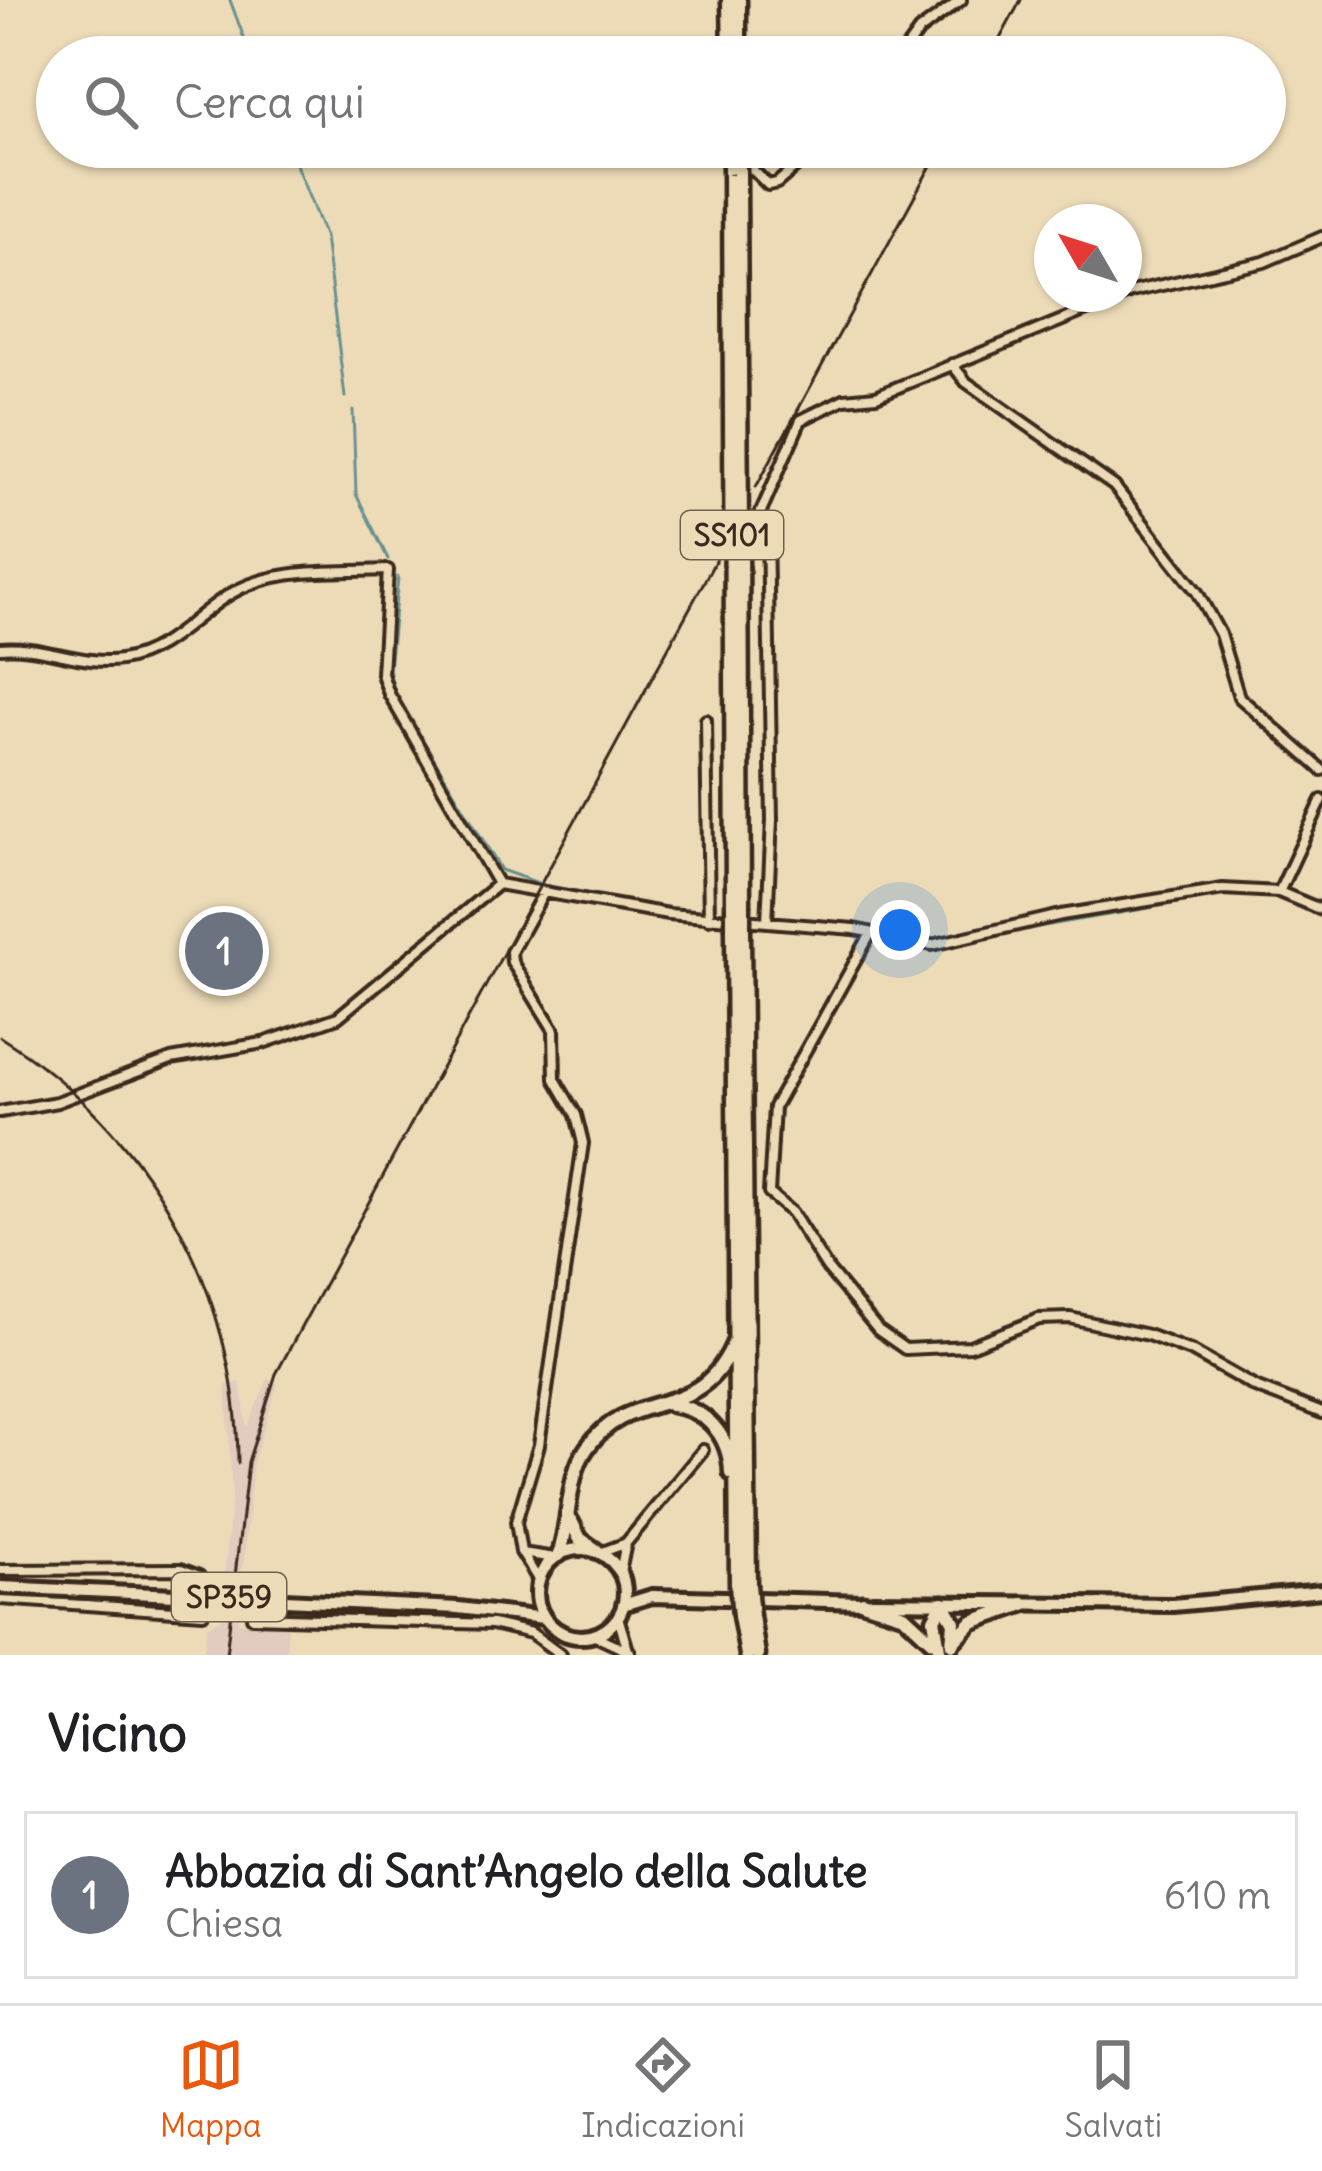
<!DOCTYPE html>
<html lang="it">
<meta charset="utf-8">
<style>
:root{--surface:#fff;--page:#f2f2f2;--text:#202124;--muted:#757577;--line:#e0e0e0;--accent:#ea580c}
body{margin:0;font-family:Delius,sans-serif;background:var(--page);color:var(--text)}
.compass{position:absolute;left:1034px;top:204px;width:108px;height:108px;border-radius:50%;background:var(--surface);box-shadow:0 3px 9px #0004;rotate:309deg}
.you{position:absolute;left:900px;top:930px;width:42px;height:42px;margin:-30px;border:9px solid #fff;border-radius:50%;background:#1a73e8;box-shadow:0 0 0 18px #1a73e833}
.badge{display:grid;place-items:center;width:78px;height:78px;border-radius:50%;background:var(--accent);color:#fff;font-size:39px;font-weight:700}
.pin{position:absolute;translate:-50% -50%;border:6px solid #fff;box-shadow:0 3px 12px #0006}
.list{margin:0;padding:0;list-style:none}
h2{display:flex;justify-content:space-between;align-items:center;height:156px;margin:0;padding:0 48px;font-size:51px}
h2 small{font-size:39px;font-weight:400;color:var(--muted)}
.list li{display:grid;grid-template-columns:78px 1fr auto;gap:36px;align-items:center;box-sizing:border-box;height:168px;margin:0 24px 24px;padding:0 24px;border:3px solid var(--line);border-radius:0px}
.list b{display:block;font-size:45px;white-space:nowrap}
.list p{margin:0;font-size:39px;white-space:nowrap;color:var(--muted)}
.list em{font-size:39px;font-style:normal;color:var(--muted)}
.icon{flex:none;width:66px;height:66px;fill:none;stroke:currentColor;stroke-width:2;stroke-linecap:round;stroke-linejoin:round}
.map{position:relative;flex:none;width:1322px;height:1655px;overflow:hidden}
.search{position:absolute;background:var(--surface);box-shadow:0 3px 9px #0004;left:36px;right:36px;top:36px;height:132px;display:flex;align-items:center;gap:30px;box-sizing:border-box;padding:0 42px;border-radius:66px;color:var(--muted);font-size:45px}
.sheet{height:348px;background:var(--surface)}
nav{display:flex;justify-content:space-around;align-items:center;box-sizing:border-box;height:168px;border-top:3px solid var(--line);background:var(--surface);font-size:33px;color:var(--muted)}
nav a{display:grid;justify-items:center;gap:6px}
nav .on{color:var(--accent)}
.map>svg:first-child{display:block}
.built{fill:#e3cbbf}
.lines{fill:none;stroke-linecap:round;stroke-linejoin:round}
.stream{stroke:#67918f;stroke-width:3}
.minor-casing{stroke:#3b2a1e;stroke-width:16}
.secondary-casing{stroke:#3b2a1e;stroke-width:20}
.primary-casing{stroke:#3b2a1e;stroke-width:20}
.trunk-casing{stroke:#3b2a1e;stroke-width:21}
.minor{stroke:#eddbb8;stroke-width:8}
.secondary{stroke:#eddbb8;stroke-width:10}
.primary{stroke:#eddbb8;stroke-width:10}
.trunk{stroke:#eddbb8;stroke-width:12}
.rail{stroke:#3b2a1e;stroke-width:3}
.primary-bridge-casing{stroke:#3b2a1e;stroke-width:20;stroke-linecap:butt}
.trunk-bridge-casing{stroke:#3b2a1e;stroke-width:21;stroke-linecap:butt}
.primary-bridge{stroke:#eddbb8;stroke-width:10}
.trunk-bridge{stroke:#eddbb8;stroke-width:12}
.labels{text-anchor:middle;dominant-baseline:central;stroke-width:10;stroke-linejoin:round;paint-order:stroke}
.shield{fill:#eddbb8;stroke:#705f4c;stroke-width:3}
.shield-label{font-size:30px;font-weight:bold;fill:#3b2a1e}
</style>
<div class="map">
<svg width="1322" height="1655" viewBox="0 0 1322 1655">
<rect width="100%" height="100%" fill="#eddbb8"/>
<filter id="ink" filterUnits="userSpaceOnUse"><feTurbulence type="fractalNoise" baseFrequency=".00833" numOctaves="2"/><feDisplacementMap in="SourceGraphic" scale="24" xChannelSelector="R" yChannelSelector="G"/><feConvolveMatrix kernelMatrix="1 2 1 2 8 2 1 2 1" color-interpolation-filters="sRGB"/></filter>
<g filter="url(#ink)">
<!-- built -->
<path class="built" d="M268 1379 278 1384 253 1463 238 1622 288 1626 286 1655H203L207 1625 220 1620 232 1494 226 1385 240 1382 247 1427Z"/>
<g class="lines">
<!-- stream -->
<path class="stream" d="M230 0 251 57
M289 147 325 237 345 397
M353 410 356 494 388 559
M398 577 389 669 394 692 501 870 544 885 688 912
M747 925 863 936
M872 938 919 949 947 948 1026 929 1225 895 1273 896 1322 916"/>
<defs>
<path id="minor" d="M900 57 919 31 961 0
M738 155 768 185 777 183 819 147
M952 364 966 382 1114 486 1197 592 1220 634 1239 697 1322 770
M0 648C40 644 83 666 121 660 169 652 195 614 232 593 279 566 337 573 388 570L382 674 389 694 498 884
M706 720 709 919
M1279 892 1322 800
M767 922 772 820 767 527 759 516 801 420 844 399 876 396 1131 292 1264 262 1322 237
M871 933 774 1107 769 1193 792 1213 827 1268 878 1330 905 1349 970 1346 1039 1319 1070 1318 1148 1335 1193 1352 1255 1387 1322 1413
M0 1112 57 1102 171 1059 263 1043 338 1017 498 884 668 914 854 929 932 945 1061 915 1223 889 1279 892 1322 910
M522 1553 555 1558
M600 1553 624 1544
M0 1570 181 1569 199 1576 206 1591 203 1613 0 1599
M620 1572 626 1543 703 1450
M539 1581 521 1552 516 1522 539 1445 583 1143 576 1115 555 1079 554 1030 512 962 511 952 544 892
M252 1617 492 1624 531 1633 561 1655
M618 1617 628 1650
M593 1635 630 1652"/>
<path id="secondary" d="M872 1602 1173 1605 1322 1591"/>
<path id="primary" d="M537 1593a44 44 0 1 1 88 0a44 44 0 1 1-88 0Z
M623 1605 652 1596 863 1602
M458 1608 544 1618"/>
<path id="trunk" d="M729 0 730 57
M739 0V57
M730 168 733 902
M739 175 743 904
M733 929 737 1585
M743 930 749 1585
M672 1405C708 1410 730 1437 731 1473
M571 1521 580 1539 597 1551
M559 1555C571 1521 566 1477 587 1448 633 1383 701 1427 736 1338
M863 1602 904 1615 932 1641
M740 1616 747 1655
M752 1616 758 1655
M952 1643 972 1622 1024 1604
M940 1655 934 1619 943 1603 954 1622 952 1644"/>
</defs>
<!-- minor casing -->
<use href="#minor" class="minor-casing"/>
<!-- secondary casing -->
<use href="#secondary" class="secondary-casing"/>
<!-- primary casing -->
<use href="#primary" class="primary-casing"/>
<!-- trunk casing -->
<use href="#trunk" class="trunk-casing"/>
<!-- minor -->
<use href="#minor" class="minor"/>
<!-- secondary -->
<use href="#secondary" class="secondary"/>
<!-- primary -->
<use href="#primary" class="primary"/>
<!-- trunk -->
<use href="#trunk" class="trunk"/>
<!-- rail -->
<path class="rail" d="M990 57 1021 0
M756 487 941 147
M0 1037C147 1128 238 1290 238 1463
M226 1655 248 1462 276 1374 719 554"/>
<defs>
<path id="primary-bridge" d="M0 1587 458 1608"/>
<path id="trunk-bridge" d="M730 147V168
M739 147V175
M733 902V929
M743 904V930
M737 1585 740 1616
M749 1585 752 1616"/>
</defs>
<!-- primary-bridge casing -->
<use href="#primary-bridge" class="primary-bridge-casing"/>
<!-- trunk-bridge casing -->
<use href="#trunk-bridge" class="trunk-bridge-casing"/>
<!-- primary-bridge -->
<use href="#primary-bridge" class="primary-bridge"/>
<!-- trunk-bridge -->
<use href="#trunk-bridge" class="trunk-bridge"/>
</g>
</g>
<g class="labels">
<!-- shield labels -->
<g class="shield">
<rect x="681" y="511" width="102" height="48" rx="9"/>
<rect x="172" y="1573" width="114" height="48" rx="9"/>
</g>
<g class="shield-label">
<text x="732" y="535">SS101</text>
<text x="229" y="1597">SP359</text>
</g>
</g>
</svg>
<svg class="compass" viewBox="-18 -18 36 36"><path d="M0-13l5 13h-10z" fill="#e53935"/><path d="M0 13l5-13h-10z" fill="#757577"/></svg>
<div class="you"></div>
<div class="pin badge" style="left:224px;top:951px;background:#6b7280">1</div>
<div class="search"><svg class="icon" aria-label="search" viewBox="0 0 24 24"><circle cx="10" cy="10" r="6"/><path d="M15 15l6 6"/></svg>Cerca qui</div>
</div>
<section class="sheet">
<h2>Vicino<small></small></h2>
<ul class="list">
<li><span class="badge" style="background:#6b7280">1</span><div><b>Abbazia di Sant’Angelo della Salute</b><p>Chiesa</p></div><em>610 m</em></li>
</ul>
</section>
<nav>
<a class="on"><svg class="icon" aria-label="map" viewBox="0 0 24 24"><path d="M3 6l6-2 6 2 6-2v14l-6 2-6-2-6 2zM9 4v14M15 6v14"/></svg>Mappa</a>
<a><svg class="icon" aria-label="directions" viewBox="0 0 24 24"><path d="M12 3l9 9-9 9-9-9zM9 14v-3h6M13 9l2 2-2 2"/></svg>Indicazioni</a>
<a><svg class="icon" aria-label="saved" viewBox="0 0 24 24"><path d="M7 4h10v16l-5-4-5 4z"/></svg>Salvati</a>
</nav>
